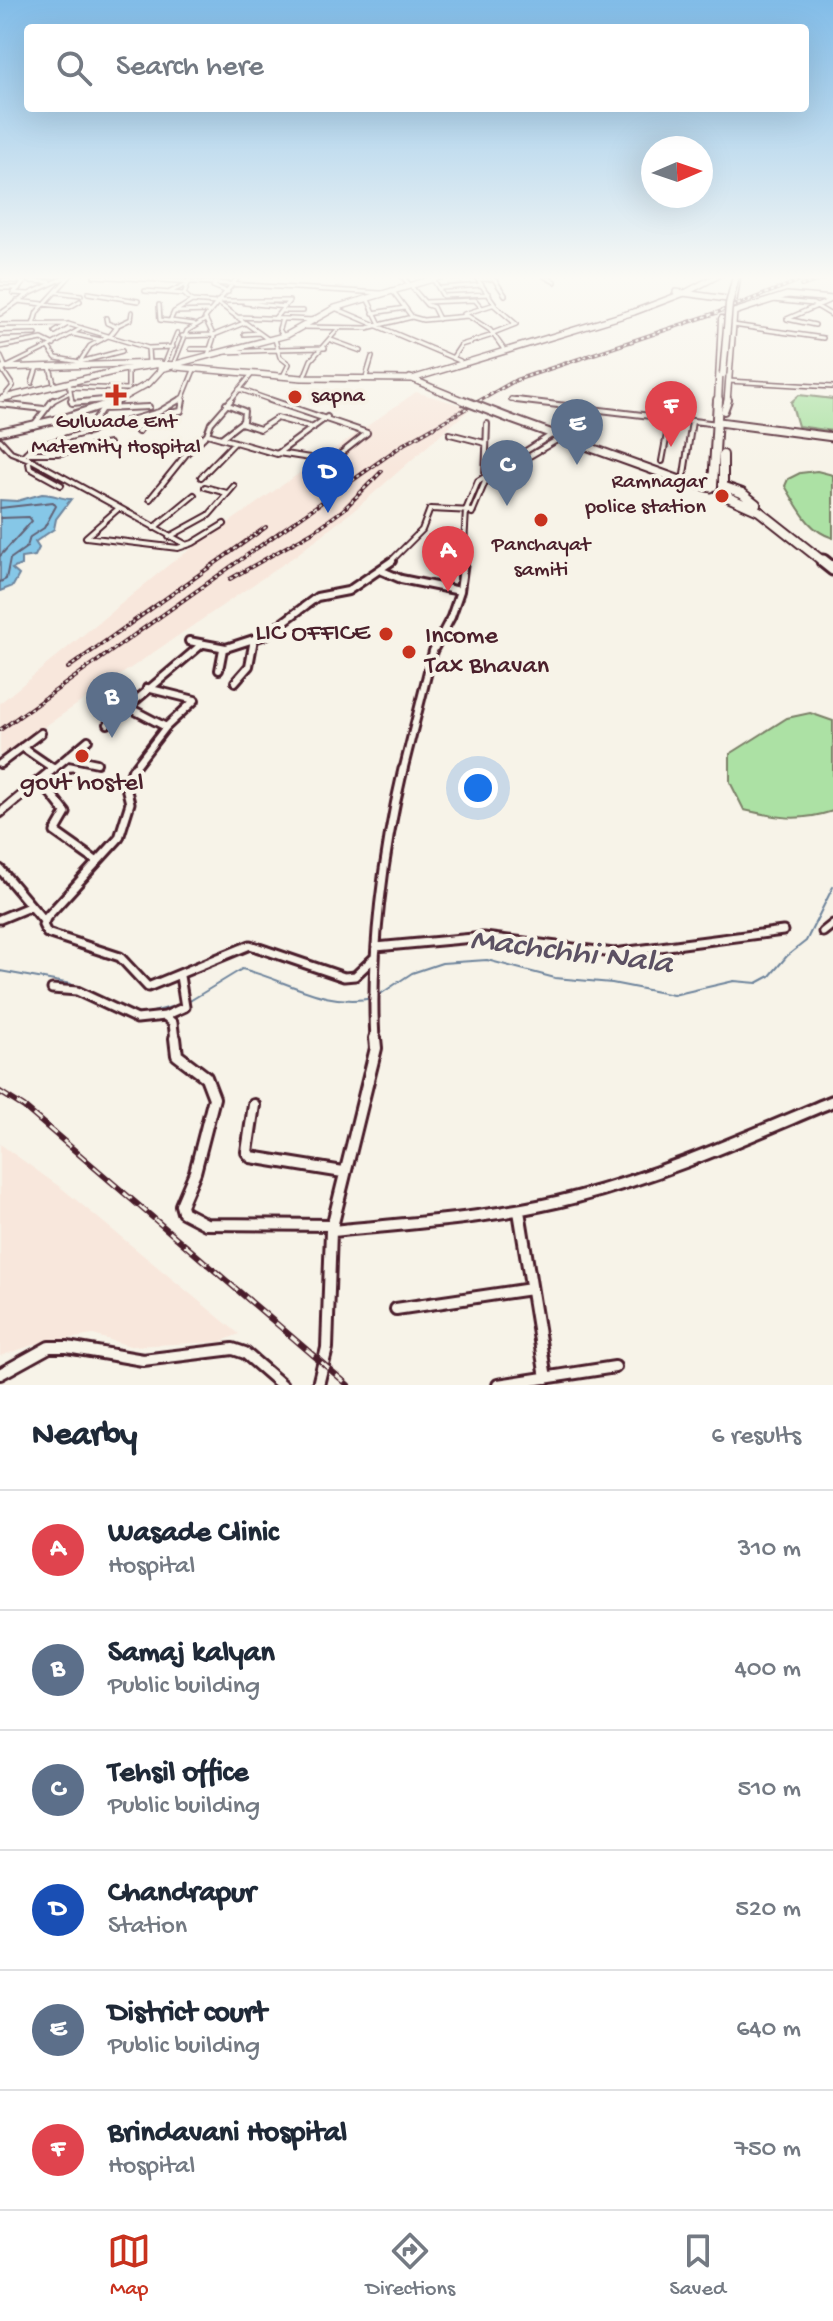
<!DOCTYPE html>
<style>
:root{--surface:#fff;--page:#f6f6f7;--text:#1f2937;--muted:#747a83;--line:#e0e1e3;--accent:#c8321e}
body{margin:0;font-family:"Gochi Hand",sans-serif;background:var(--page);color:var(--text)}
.compass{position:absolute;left:641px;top:136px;width:72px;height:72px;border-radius:50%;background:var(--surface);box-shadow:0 8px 32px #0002;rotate:88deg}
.you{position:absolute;left:478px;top:788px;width:28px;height:28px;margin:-20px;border:6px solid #fff;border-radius:50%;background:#1a73e8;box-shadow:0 0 0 12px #1a73e833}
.badge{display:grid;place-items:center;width:52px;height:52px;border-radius:50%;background:var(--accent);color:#fff;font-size:26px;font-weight:700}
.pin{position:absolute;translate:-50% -66px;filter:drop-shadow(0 2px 4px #0008)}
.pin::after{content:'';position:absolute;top:42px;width:28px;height:24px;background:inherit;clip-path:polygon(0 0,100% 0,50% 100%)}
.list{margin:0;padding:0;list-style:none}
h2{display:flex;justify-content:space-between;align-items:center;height:104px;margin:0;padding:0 32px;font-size:34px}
h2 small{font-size:26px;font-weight:400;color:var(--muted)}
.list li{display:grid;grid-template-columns:52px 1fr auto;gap:24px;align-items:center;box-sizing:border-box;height:120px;padding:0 32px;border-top:2px solid var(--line)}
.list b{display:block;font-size:30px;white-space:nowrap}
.list p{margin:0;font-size:26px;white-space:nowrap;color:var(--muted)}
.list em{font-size:26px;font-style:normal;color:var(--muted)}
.icon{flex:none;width:44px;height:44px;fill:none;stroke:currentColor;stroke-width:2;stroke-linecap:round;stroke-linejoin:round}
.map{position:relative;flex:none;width:833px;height:1385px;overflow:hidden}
.search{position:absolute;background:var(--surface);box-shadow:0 8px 32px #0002;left:24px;right:24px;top:24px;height:88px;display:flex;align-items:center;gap:20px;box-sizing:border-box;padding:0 28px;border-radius:8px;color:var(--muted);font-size:30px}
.sheet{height:824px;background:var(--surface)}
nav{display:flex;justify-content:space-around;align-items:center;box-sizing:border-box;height:112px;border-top:2px solid var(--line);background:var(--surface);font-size:22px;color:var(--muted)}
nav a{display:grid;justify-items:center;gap:4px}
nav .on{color:var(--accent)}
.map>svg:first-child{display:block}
.built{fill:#f8e7dc}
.green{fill:#ace1a4;stroke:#7b8068;stroke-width:2}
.water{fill:#86c7e7;stroke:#6e849c;stroke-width:2}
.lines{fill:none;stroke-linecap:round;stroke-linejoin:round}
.shore{stroke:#626276;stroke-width:2}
.stream{stroke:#6e849c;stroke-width:2}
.street-far4-casing{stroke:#4a1f2b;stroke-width:6}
.street-far3-casing{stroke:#4a1f2b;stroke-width:8}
.street-far2-casing{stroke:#4a1f2b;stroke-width:12}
.street-far1-casing{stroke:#4a1f2b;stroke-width:13}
.street-casing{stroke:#4a1f2b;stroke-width:16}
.secondary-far1-casing{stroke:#4a1f2b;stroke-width:8}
.secondary-casing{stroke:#4a1f2b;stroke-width:10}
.primary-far1-casing{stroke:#4a1f2b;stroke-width:8}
.primary-casing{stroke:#4a1f2b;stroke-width:11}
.highway-far2-casing{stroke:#4a1f2b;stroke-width:9}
.highway-far1-casing{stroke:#4a1f2b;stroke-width:12}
.highway-casing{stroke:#4a1f2b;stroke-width:17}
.street-far4{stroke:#f7f3e8;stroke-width:3}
.street-far3{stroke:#f7f3e8;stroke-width:4}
.street-far2{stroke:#f7f3e8;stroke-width:6}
.street-far1{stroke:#f7f3e8;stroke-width:7}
.street{stroke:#f7f3e8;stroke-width:10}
.secondary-far1{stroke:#f7f3e8;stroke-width:5}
.secondary{stroke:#f7f3e8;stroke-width:6}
.primary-far1{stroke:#f7f3e8;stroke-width:5}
.primary{stroke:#f7f3e8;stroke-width:7}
.highway-far2{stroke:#f7f3e8;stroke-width:6}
.highway-far1{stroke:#f7f3e8;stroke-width:8}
.highway{stroke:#f7f3e8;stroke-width:11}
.rail-far1-casing{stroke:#4a1f2b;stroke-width:4}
.rail-casing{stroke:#4a1f2b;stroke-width:6}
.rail-far1{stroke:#f7f3e8;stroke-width:2;stroke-dasharray:3;stroke-linecap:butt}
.rail{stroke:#f7f3e8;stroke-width:3;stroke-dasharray:10;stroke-linecap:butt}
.primary-bridge-far1-casing{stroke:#4a1f2b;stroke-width:8;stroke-linecap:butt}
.primary-bridge-casing{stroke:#4a1f2b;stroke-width:11;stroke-linecap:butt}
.highway-bridge-casing{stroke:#4a1f2b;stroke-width:9;stroke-linecap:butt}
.primary-bridge-far1{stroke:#f7f3e8;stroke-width:5}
.primary-bridge{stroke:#f7f3e8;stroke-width:7}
.highway-bridge{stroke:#f7f3e8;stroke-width:6}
.poi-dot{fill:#c8321e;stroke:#f7f3e8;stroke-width:3}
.labels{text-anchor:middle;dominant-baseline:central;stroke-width:8;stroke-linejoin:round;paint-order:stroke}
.far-poi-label{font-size:22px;fill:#4a1f2b;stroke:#f7f3e8}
.poi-label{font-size:26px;fill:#4a1f2b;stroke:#f7f3e8;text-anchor:end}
.near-water-label{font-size:34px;font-style:italic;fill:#5c5163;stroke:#f7f3e8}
</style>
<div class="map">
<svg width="833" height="1385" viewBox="0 0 833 1385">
<rect width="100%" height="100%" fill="#f7f3e8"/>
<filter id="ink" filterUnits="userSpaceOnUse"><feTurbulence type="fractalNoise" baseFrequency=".0125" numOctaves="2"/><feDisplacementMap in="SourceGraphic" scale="16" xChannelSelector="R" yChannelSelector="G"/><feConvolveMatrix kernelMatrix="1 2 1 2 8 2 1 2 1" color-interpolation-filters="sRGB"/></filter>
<g filter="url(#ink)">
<!-- built -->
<path class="built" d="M416 392 471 408 358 507 295 556 0 757V703L171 563Z
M0 1144 64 1190 239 1334 220 1342 130 1346 93 1335 36 1344 0 1356Z"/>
<!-- green -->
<path class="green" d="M799 395 833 399V431L798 426 791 402Z
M817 471 833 475V538C807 530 799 508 785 486L788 479 800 473Z
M810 713 833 721V811C799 822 779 818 744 810L730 782V754L787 718Z"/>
<!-- water -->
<path class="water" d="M42 494C55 494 60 499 71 499L56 519 54 529 35 542 39 548 35 556 21 558V565L12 569 19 575 13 586 0 591V500L17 501Z"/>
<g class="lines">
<!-- shore -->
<path class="shore" d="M0 508 53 502 56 506 44 528 30 537 27 547 10 559 6 579 0 582
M0 518 29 517 32 521 0 556"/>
<!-- stream -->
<path class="stream" d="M0 971 71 984 78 989
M379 995 412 973 442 963 487 960 555 978 612 983 673 995 734 981 757 983 770 976 787 956 806 941 833 887
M188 1002 242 969C287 980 325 1008 373 998
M142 1015 182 1004"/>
<defs>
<path id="street-far4" d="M34 276H55
M94 276 381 293
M191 276 184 294 192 301
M402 276 427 305 433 307 439 319
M544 276 555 282
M454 278 468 276
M433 279 443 296 489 294
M478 279H494L505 295
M3 280 24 282 19 288
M29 281 50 282
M219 282 213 286 228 292
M0 288H19L13 293 29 294
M441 288 482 285
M392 290 412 317
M145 291 184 294
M57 292 81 295
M170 292 189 283
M88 293 138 301
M367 298 380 324
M773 300 813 304 833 316
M17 301 70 307 80 301
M217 301H289L275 318
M425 302 475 300 482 308
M218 303 269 340
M245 303 285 307
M159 305 160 320 170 321
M335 308 460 361
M210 311 174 312 192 301 216 303
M283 311H303
M174 312 170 321 194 324
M373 313 405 308
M0 314 29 294 66 277
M464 314 495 304 475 276
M236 317 315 320
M106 318 107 323 117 327 110 336
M282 319 279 329 283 336
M0 325 68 324 148 348 149 363
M33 325 37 312 70 276
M733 325 823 338
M815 325 787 319 833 299
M116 326 131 319 132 312
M302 327 367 328 412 317 423 320 468 316 490 330 503 348
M82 328 48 347 56 358 80 362 122 351
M55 332 68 324
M493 333 516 324 494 305
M73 334 101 340
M244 334 259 333
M0 335 36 334
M214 335 244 323
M182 336 213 335
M275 339 280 357 289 364 284 374
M331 340 361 351
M0 347 42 339 54 345
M148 348 173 347
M191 349H212
M277 349 325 348
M225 352 277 350
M0 355 5 366 1 368 13 386 2 399
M208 355 214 337 205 318 239 276
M453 357 461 345 493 335
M79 363 90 346 108 336
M165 363 177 333
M174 363 187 331 205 320
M50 367 55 387
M5 368 48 347
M128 370V389
M305 375 311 360 339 328
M366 377 372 357
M728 381 833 387
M32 383 37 367
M69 383 72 402
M69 387 127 389
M239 389 276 402
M511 399 533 402
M51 402 68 393
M85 402 119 398
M176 402 183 397 194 370
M182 402 183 397
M229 402 252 374"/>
<path id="street-far3" d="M71 400 72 403 104 400
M231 400 211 423 207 434 277 454 327 417
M270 400 367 433 338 456
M516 400 718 424
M0 404 44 409
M102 409 149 407
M165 414 181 411 183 400
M241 423 260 429 277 418 313 428
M33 426 53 400
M138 432 153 414
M86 433 104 406
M450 434 485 443
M221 438 243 421 244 411 226 404
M0 440 11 452 34 461 187 545
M26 453H58L109 444
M278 453 310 458
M23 456 31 448 159 412 179 400
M28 458 30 468 61 485
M662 461 670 418
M201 477 235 442
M485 479 487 424
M683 481 692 421
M205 487 227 493
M150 499 187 453 207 434
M119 508 86 537 178 548 193 543 224 524
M472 513 485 482 562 437
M154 528 194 495
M169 537 209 515 234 486
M389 563 422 530 430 509 473 511
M463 563 466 510 478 481 553 434"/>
<path id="street-far2" d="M380 570 401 579 460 591
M189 641 226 648 266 635 317 597 348 591 392 561
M219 670 223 649
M235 682 249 666 254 639
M126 706 166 727
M108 724 201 645
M22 747 54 769
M69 757 97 763
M0 764 41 733
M51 771 88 740
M132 771 166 727 195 700 147 688
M403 771 433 651 451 617 460 591 464 561"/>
<path id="street-far1" d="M133 769 126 787 130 803 119 838 46 918 43 925 47 933 120 957 148 987 250 945 344 977 355 976 374 958
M41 781 66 813 55 832 96 861
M50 793 72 777
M0 813 53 769
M0 869 44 921
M0 919 29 907
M823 932 833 924
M376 947 484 937 614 953 783 931
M52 989 77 991 137 1019 165 1016 185 1007 180 976
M165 1016 173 1023 175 1040
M375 1040C370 954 383 853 403 769"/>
<path id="street" d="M175 1038 177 1055 206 1077 214 1098 195 1172 181 1205 183 1212 206 1224 332 1225
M254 1105 247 1152 251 1157 343 1172
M519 1211 546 1378
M331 1231C414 1223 497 1218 577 1197 666 1174 749 1136 833 1101
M396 1309 531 1289
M0 1374 49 1347H67L143 1360 233 1349 245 1353 282 1385
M318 1385 327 1348 331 1231 376 1048 375 1038
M498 1385 615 1367"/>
<path id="secondary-far1" d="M676 292 734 300 738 276
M176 364 287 335 335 308 443 276
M0 368 159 363
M115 402 149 383 161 370
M727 402 734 312 787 295 833 299"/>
<path id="secondary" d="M724 411 728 400
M0 432 64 418 119 400"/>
<path id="primary-far1" d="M161 364 177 365 160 369Z
M176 367 302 378 412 379 634 312 687 292 717 276
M410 378 433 388
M0 399 121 370 161 364"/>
<path id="primary" d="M511 419 683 481 711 488
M719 422 833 437"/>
<path id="highway-far2" d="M718 402 722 319"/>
<path id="highway-far1" d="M723 455V486
M713 486 718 400
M725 487 742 493 756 504
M721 494 759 511 825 563"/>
<path id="highway" d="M823 561 833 569"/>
</defs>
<!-- street-far4 casing -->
<use href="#street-far4" class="street-far4-casing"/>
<!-- street-far3 casing -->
<use href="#street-far3" class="street-far3-casing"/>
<!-- street-far2 casing -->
<use href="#street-far2" class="street-far2-casing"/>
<!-- street-far1 casing -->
<use href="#street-far1" class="street-far1-casing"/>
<!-- street casing -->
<use href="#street" class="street-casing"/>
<!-- secondary-far1 casing -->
<use href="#secondary-far1" class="secondary-far1-casing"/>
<!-- secondary casing -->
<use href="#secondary" class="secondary-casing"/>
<!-- primary-far1 casing -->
<use href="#primary-far1" class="primary-far1-casing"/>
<!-- primary casing -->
<use href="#primary" class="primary-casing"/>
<!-- highway-far2 casing -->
<use href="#highway-far2" class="highway-far2-casing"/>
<!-- highway-far1 casing -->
<use href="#highway-far1" class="highway-far1-casing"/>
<!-- highway casing -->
<use href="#highway" class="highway-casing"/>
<!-- street-far4 -->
<use href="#street-far4" class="street-far4"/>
<!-- street-far3 -->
<use href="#street-far3" class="street-far3"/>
<!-- street-far2 -->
<use href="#street-far2" class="street-far2"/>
<!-- street-far1 -->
<use href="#street-far1" class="street-far1"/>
<!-- street -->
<use href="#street" class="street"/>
<!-- secondary-far1 -->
<use href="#secondary-far1" class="secondary-far1"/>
<!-- secondary -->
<use href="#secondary" class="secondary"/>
<!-- primary-far1 -->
<use href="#primary-far1" class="primary-far1"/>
<!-- primary -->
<use href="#primary" class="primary"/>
<!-- highway-far2 -->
<use href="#highway-far2" class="highway-far2"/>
<!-- highway-far1 -->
<use href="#highway-far1" class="highway-far1"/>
<!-- highway -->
<use href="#highway" class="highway"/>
<defs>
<path id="rail-far1" d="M801 286 832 276
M230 579 314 531 343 510 382 471
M68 668 266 527
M0 730 404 444 516 380 716 313 811 276"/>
<path id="rail" d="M0 1092 24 1107 348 1385"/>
</defs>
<!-- rail-far1 casing -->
<use href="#rail-far1" class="rail-far1-casing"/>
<!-- rail casing -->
<use href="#rail" class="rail-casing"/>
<!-- rail-far1 -->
<use href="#rail-far1" class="rail-far1"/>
<!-- rail -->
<use href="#rail" class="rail"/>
<defs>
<path id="primary-bridge-far1" d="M433 388 467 402"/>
<path id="primary-bridge" d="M462 400 511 419"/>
<path id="highway-bridge" d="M723 374 729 304 736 276"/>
</defs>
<!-- primary-bridge-far1 casing -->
<use href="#primary-bridge-far1" class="primary-bridge-far1-casing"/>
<!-- primary-bridge casing -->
<use href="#primary-bridge" class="primary-bridge-casing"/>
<!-- highway-bridge casing -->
<use href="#highway-bridge" class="highway-bridge-casing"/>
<!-- primary-bridge-far1 -->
<use href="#primary-bridge-far1" class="primary-bridge-far1"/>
<!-- primary-bridge -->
<use href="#primary-bridge" class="primary-bridge"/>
<!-- highway-bridge -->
<use href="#highway-bridge" class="highway-bridge"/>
</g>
</g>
<!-- sky -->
<linearGradient id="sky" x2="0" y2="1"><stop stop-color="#81bce8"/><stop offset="0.59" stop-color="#fbfaf5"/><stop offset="1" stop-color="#fbfaf5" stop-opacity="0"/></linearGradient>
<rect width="833" height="470" fill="url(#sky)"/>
<!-- markers -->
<g class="poi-dot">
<path d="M112 383h8v8h8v8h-8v8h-8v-8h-8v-8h8z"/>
<circle cx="295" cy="397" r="8"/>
<circle cx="722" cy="496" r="8"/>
<circle cx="541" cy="520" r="8"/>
<circle cx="386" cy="634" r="8"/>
<circle cx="409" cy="652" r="8"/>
<circle cx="82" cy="756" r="8"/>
</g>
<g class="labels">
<!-- far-poi labels -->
<g class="far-poi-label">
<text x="311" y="397" text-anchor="start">sapna</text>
<text x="116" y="423">Gulwade Ent<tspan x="116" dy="25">Maternity Hospital</tspan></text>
<text x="706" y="483" text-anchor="end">Ramnagar<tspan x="706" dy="25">police station</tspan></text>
<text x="541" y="546">Panchayat<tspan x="541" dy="25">samiti</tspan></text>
</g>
<!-- poi labels -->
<g class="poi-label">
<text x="370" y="634">LIC OFFICE</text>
<text x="425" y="637" text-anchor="start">Income<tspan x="425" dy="30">Tax Bhavan</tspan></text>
<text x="82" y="784" text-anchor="middle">govt hostel</text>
</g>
<!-- near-water labels -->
<g class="near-water-label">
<text transform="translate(571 954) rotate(7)">Machchhi Nala</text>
</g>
</g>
</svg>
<svg class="compass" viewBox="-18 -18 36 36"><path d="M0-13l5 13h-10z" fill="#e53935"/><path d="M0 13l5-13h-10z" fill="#747a83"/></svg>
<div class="you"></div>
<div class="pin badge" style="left:448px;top:592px;background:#e0444e">A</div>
<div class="pin badge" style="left:112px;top:738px;background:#5c6f8a">B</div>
<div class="pin badge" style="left:507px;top:506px;background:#5c6f8a">C</div>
<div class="pin badge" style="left:328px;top:513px;background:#1a4fb4">D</div>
<div class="pin badge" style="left:577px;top:465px;background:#5c6f8a">E</div>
<div class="pin badge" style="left:671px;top:447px;background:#e0444e">F</div>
<div class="search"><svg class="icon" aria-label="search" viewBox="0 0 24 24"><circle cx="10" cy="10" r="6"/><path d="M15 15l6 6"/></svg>Search here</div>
</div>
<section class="sheet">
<h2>Nearby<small>6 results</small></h2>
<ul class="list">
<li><span class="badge" style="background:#e0444e">A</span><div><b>Wasade Clinic</b><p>Hospital</p></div><em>310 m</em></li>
<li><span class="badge" style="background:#5c6f8a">B</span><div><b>Samaj kalyan</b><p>Public building</p></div><em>400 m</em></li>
<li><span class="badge" style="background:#5c6f8a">C</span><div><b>Tehsil office</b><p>Public building</p></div><em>510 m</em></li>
<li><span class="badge" style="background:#1a4fb4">D</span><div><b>Chandrapur</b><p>Station</p></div><em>520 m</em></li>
<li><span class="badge" style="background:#5c6f8a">E</span><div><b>District court</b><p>Public building</p></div><em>640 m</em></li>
<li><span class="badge" style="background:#e0444e">F</span><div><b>Brindavani Hospital</b><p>Hospital</p></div><em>750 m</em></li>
</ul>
</section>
<nav>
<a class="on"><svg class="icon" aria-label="map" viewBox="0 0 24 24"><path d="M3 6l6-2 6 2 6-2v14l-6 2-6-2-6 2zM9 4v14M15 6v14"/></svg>Map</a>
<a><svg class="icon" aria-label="directions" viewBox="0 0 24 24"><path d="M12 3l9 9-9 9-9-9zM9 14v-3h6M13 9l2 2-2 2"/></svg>Directions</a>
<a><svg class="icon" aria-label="saved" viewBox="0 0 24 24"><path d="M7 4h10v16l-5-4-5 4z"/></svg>Saved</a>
</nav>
